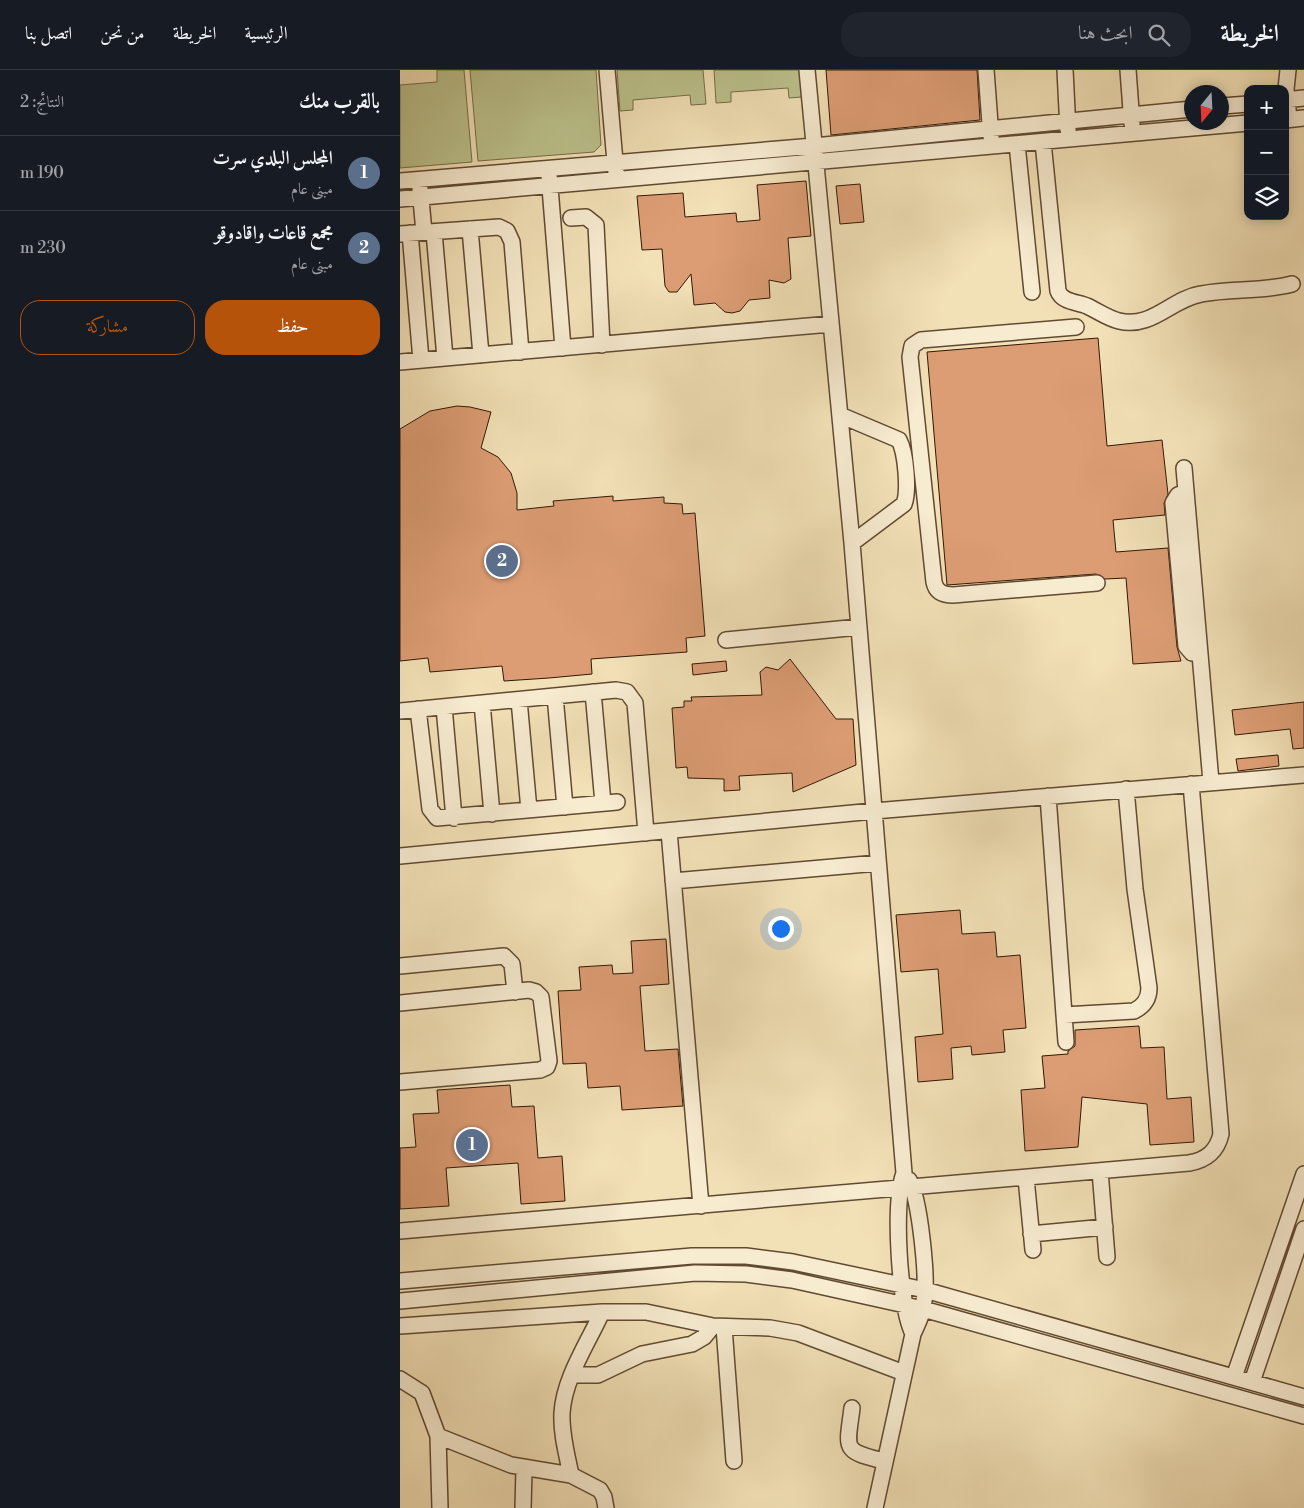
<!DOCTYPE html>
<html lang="ar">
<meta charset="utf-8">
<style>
:root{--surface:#171b24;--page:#20242c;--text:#f1f3f6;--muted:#9ea1a6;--line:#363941;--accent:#b45309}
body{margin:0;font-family:"Libre Bodoni",Amiri,serif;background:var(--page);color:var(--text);direction:rtl}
.controls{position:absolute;right:15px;top:15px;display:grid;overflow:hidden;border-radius:10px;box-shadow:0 2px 12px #0003}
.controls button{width:45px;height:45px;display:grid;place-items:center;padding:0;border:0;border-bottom:1px solid var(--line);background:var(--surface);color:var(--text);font:25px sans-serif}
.compass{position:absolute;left:784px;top:15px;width:45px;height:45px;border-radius:50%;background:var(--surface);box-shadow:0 2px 12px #0003;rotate:198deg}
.you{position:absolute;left:380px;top:858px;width:18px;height:18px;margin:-12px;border:4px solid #fff;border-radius:50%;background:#1a73e8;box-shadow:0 0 0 8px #1a73e833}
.badge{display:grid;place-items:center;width:32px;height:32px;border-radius:50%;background:var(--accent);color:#fff;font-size:16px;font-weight:700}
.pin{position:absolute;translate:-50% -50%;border:2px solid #fff;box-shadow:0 1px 5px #0006}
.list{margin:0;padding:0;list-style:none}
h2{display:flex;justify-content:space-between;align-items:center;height:65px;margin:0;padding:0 20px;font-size:21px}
h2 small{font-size:16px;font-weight:400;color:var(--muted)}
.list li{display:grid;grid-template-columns:32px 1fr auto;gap:15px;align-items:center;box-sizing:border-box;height:75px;padding:0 20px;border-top:1px solid var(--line)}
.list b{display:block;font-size:19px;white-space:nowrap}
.list p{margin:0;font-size:16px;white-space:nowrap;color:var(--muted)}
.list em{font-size:16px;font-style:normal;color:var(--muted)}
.actions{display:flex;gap:10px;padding:15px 20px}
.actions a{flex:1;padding:11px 0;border:1px solid var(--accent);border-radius:20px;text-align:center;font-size:18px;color:var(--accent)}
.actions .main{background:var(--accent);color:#fff}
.icon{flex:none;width:28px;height:28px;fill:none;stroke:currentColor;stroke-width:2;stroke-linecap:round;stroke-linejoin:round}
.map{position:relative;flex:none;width:904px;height:1438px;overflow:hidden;direction:ltr}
header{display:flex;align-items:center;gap:30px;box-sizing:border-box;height:70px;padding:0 25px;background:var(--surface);border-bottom:1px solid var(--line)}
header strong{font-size:24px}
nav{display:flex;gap:28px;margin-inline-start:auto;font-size:18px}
.search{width:350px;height:45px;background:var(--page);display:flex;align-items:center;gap:12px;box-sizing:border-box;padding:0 18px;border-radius:20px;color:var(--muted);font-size:19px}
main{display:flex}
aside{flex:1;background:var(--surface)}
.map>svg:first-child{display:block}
.green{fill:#bcc28d;stroke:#766d4a}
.building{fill:#dd9d74;stroke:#311806}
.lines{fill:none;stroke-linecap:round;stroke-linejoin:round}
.minor-casing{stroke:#614a32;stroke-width:18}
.minor{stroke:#f7ebd0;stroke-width:15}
</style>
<header>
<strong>الخريطة</strong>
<div class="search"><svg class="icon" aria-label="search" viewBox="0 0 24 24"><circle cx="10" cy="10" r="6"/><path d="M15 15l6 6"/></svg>ابحث هنا</div>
<nav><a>الرئيسية</a><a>الخريطة</a><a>من نحن</a><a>اتصل بنا</a></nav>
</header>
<main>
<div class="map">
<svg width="904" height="1438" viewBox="0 0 904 1438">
<rect width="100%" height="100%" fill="#f2e0b6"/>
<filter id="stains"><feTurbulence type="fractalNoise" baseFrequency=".004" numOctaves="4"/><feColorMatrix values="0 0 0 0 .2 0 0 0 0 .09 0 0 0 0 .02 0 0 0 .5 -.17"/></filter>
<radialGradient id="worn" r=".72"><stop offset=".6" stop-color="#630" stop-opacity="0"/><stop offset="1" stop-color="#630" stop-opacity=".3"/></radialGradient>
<!-- green -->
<path class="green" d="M37 0H64L72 92 0 98V15L37 12Z
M70 0H196L201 75 194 82 78 91Z
M217 0H303L306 34 291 35 290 25 233 30V40L220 41Z
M314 0H400L402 27 389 28 388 18 331 22V32L316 33Z"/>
<!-- building -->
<path class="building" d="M426 0H577L580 50 431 65Z
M406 111 411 166 388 168 391 209 384 213 369 210 370 228 349 230 340 241 332 243 325 242 315 233 294 235 291 204 277 222H269L265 216 262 179 242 180 237 126 283 123 285 147 336 143 337 152 360 150 357 115Z
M460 114 464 152 440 154 436 116Z
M698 268 707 376 762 370 768 424 764 433 765 445 713 450 716 482 768 478 777 577 781 591 733 594 726 508 705 509 696 504 547 515 527 282Z
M57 336 70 337 91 342 81 378 98 387 111 403 117 423V440L154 436 153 431 213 426V431L264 427V433L282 434 283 444 295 443 305 566 286 568 287 582 191 589 192 604 149 608 104 611 102 596 30 602 28 588 0 591V359L30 341Z
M390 589 436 649H453L456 695 393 722 392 703 339 706 340 720 324 721V709L288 708 287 697 276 698 272 638 284 637V631H292L291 627 362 625 360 602 366 597 378 600Z
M326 591 327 601 293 605 292 594Z
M904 632V678L893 679 890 659 835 665 832 640Z
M878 685 879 696 838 701 836 689Z
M560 840 562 864 595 862 597 887 620 885 626 958 603 960 605 982 572 985 571 976 551 978 553 1009 518 1012 515 967 543 964 538 899 501 902 496 845Z
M266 869 269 914 240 916 245 981 278 979 283 1036 222 1040 220 1016 188 1018 186 993 163 994 158 921 181 920 179 897 212 895 213 904 233 903 231 871Z
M739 956 741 978 764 977 767 1029 791 1027 794 1072 750 1075 747 1034 682 1027 678 1077 625 1081 621 1020 645 1018 642 986 668 984V981L675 976V960Z
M110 1015 112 1037 134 1036 138 1088 162 1086 165 1131 121 1134 118 1093 46 1098 49 1136 0 1139V1078L16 1077 13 1044 39 1043 37 1020Z"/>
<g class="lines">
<defs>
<path id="minor" d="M207 0 216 103
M407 0 452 473 504 1103C493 1133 499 1234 513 1264
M586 0 591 67
M665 0 668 60
M728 0 732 54
M888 0 886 19 889 49
M885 30 904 28
M822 36 848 34
M885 50 904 48
M643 72 658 221C662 232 677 232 687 236 698 241 707 248 719 251 752 259 771 229 801 224 831 218 862 222 892 214
M617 74 632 222
M149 105 163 278
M0 111 414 76 792 39
M20 119 24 162
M0 129 848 53
M171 148 186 147 196 155 202 275
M70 159 81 285
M34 162 45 288
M10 163 21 290
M0 164 99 157 107 161 112 172 121 282
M676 257 521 270 512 276 510 287 534 512C536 522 543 525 553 525L697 513
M0 292 431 254
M440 345 499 370C506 383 509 421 504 434L452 473
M784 398 811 712
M786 422 778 425 773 433 786 576 792 583H800
M326 570 459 557
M193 622 203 733
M155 626 165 737
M119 630 129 740
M82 633 92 744
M44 637 54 748
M18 639 30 739 37 748 217 732
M0 641 216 620 227 622 235 633 246 763
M648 726 666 972
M269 761 301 1136
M0 786 474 741 904 705
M273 811 478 793
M0 896 104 886 112 894 115 922
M0 933 129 920 136 922 141 927 149 991 147 997 140 1000 0 1012
M664 945 734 941C744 936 749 929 749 918L735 819 726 719
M700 1101 707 1187
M626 1108 633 1180
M0 1161 789 1093C807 1090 817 1081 821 1064L791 714
M631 1164 705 1157
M0 1211 292 1186H346L393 1192 525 1220 904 1327
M0 1231 295 1203 346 1204 392 1210 523 1239 904 1346
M0 1256 202 1242H246L313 1256 370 1258 398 1263 504 1303
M324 1257 334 1391
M173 1305H198L242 1284 292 1274 304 1267 313 1256
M834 1307 904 1104
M0 1309 22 1323 38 1366 40 1438
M852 1312 904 1159
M452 1338C447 1379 441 1381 484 1391
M38 1366 111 1395 171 1405 200 1420 204 1427 206 1438
M171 1405C167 1385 161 1364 162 1343 164 1308 188 1273 202 1242
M123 1438 124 1399
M475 1438 513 1264C518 1253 523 1243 524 1231 528 1210 520 1129 509 1110"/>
</defs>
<!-- minor casing -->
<use href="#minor" class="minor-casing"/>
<!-- minor -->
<use href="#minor" class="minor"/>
</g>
<rect width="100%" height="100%" filter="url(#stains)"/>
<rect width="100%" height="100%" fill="url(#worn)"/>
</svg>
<div class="controls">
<button>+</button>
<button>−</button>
<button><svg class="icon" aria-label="layers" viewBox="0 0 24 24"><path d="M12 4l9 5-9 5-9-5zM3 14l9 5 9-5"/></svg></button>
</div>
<svg class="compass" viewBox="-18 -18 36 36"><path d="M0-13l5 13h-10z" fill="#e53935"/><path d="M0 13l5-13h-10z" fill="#9ea1a6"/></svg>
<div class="you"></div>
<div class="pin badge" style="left:72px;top:1075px;background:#5c6f8a">1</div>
<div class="pin badge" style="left:102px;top:491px;background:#5c6f8a">2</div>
</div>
<aside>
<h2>بالقرب منك<small>النتائج: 2</small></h2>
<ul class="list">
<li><span class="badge" style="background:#5c6f8a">1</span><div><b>المجلس البلدي سرت</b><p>مبنى عام</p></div><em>190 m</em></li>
<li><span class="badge" style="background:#5c6f8a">2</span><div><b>مجمع قاعات واقادوقو</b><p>مبنى عام</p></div><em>230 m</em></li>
</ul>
<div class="actions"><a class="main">حفظ</a><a>مشاركة</a></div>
</aside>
</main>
